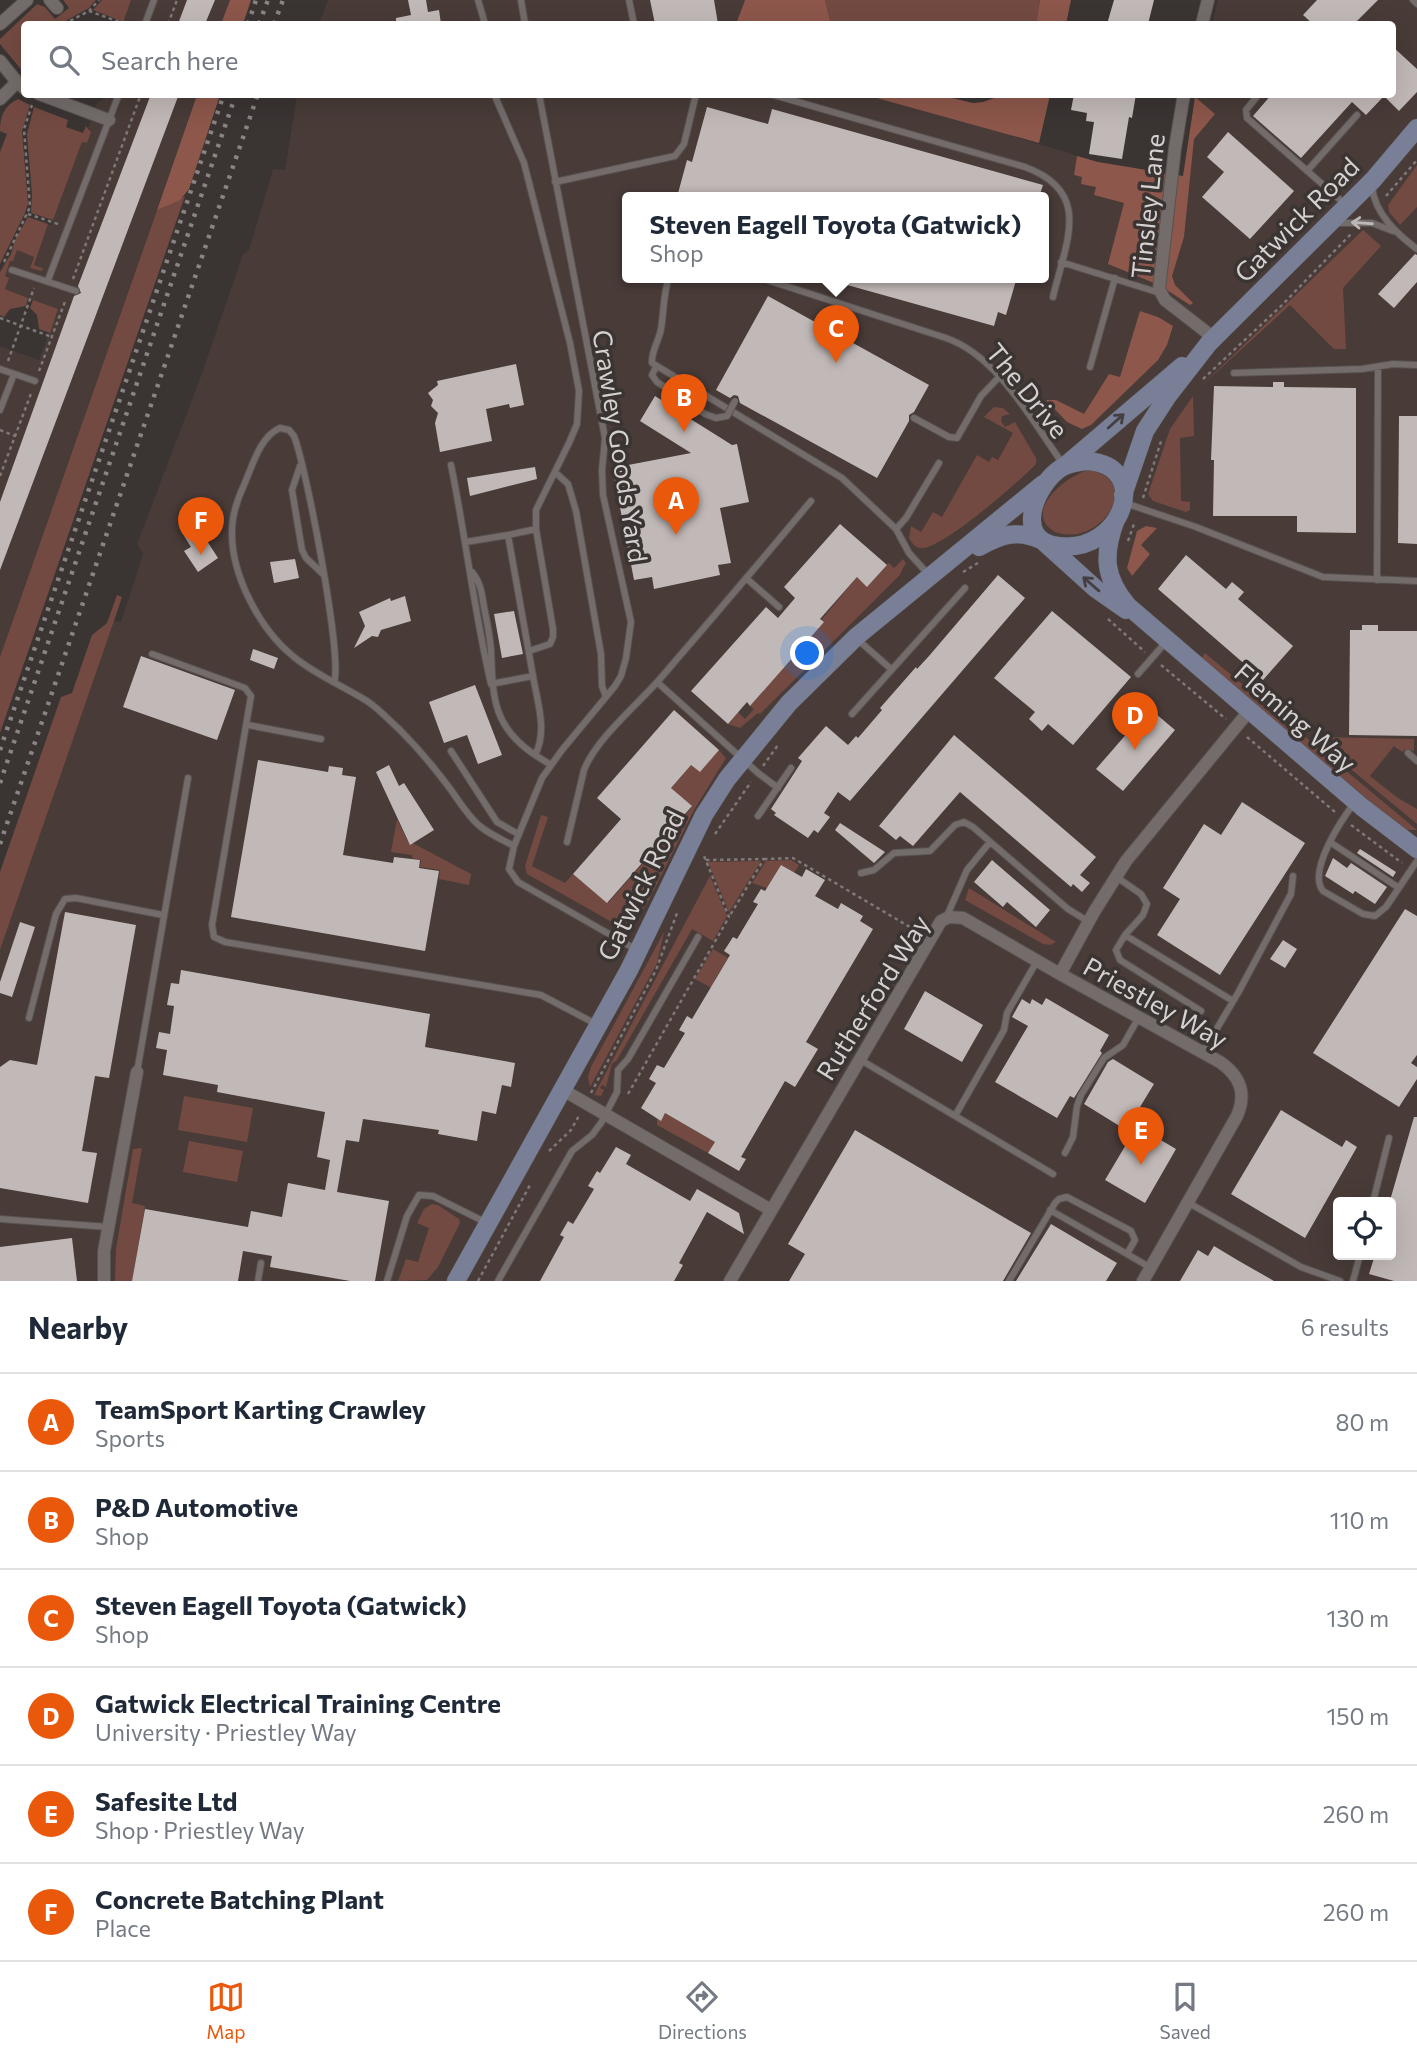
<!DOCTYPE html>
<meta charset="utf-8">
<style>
:root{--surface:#fff;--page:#f2f2f3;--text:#1f2937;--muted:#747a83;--line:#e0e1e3;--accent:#ea580c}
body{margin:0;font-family:Commissioner,sans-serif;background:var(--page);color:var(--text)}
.controls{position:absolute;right:21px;bottom:21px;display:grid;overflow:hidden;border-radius:7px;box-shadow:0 7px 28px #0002}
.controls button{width:63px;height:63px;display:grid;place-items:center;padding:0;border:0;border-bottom:2px solid var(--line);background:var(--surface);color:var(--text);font:35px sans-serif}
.you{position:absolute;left:808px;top:654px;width:24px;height:24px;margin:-18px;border:5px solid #fff;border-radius:50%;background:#1a73e8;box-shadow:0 0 0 10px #1a73e833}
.badge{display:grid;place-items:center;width:46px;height:46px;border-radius:50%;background:var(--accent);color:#fff;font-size:23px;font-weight:700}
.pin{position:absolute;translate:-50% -58px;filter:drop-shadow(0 2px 4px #0008)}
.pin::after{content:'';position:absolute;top:37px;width:24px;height:21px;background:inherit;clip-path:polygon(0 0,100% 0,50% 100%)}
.popup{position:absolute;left:622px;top:192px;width:427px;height:91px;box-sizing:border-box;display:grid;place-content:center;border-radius:7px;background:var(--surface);filter:drop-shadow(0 2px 5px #0005);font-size:23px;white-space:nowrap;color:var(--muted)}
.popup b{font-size:26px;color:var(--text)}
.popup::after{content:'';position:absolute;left:50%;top:100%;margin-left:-14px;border:14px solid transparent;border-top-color:var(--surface)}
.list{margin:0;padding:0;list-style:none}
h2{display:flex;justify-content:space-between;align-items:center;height:91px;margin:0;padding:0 28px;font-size:30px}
h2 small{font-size:23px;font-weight:400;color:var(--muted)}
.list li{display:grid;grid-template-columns:46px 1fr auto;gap:21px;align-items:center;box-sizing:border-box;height:98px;padding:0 28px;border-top:2px solid var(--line)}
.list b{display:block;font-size:26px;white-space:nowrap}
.list p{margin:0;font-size:23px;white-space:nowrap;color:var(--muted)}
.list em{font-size:23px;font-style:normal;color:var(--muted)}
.icon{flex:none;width:38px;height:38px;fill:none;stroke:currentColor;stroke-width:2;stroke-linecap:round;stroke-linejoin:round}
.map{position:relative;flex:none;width:1417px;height:1281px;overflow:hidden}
.search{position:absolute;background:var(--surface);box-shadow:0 7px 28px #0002;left:21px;right:21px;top:21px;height:77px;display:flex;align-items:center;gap:18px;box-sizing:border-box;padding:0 24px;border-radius:7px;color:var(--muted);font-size:26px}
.sheet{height:679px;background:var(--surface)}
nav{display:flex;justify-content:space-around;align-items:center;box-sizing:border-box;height:98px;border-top:2px solid var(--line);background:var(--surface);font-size:19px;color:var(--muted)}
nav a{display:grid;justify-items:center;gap:4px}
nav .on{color:var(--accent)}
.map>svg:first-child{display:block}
.built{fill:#483b38;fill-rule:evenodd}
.green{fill:#734a41}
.forest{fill:#8d574b}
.building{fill:#c1b9b7}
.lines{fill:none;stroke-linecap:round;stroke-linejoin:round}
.lane-casing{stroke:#575251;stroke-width:8}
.street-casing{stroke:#575251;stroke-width:14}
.secondary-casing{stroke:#575251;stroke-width:19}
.path{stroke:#7e7978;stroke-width:2.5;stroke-dasharray:3.5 3.5;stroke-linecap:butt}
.lane{stroke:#736c6b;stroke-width:6}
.street{stroke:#736c6b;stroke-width:12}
.secondary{stroke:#787f96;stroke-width:18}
.rail{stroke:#8a8584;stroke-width:4.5;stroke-dasharray:3.5 7;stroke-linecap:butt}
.lane-bridge-casing{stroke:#575251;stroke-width:8;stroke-linecap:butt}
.lane-bridge{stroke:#736c6b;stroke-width:6}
.oneway{stroke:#bcb8b7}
.oneway2{stroke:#433f42}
.labels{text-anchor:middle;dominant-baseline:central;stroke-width:7;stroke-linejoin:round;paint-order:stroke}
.street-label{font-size:26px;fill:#d5d1d0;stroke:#3a3433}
</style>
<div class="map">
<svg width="1417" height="1281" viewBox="0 0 1417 1281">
<rect width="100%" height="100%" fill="#3a3433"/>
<!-- built -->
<path class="built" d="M131 0H230L221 24H125L126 21 124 20Z
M328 0H745L736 24H319Z
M1218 0H1417V1281H0V950L114 621 121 622 143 554 137 544 201 376 243 254 249 250 273 169 285 170 297 95H866L937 113 1098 162 1183 176 1196 95 1392 94V24H1212ZM628 197H1044V277H628ZM1338 1202H1391V1255H1338Z
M105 95H197L0 657V346L39 360 58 310 5 289 4 276 10 260 17 250 34 257 30 268 41 271 43 269 34 265 43 237 48 224 51 225 82 142 87 143 90 129 88 128 97 103 103 99Z"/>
<!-- green -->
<path class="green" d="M63 0H96L89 8 60 24H24V73L0 44V39L37 4 45 7 55 19 69 8Z
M102 0H131L124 20 126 23 93 10Z
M825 0H1040L1036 24H831Z
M18 99 30 105 22 131 28 203 25 213 0 264V152L7 134 0 131C0 116 4 106 18 99Z
M34 107 68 120 66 127 83 133 86 126 91 132 87 143 82 142 53 220 31 213 32 195 27 134Z
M1417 165V207L1400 225 1389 212 1388 205Z
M185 196 0 733V657L157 210Z
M28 217 48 224 34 265 44 269 41 271 30 268 34 257 17 250 13 261H10L5 276 9 278 5 289 28 298 26 306 10 309 4 317 0 315V272L11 254 15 240Z
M1363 230 1381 246 1343 288 1346 349H1334L1290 305 1197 390Z
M33 300 58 309 50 333 39 329 37 315 30 308Z
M1193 396 1194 436 1180 438 1181 501 1190 502V510L1186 512 1153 501 1148 494 1170 429Z
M994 407 1003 408 1010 414 1002 416 1001 421 1005 427 1015 422 1036 458V464C1020 481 942 549 922 548 915 548 912 543 909 538L911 526 921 532 933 512 942 517 977 455 989 462 992 457 998 460 1013 433 984 417Z
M1088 470C1141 477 1107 541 1063 534 1055 533 1049 529 1045 523 1034 501 1070 475 1088 470Z
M903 559 906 563 899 576 760 714 758 713 740 728 728 724 738 712 745 719 754 709 750 706 857 577 868 586 889 563 894 568Z
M117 595 122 597 114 621 0 950V872L61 697 72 693 92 635 107 623Z
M1205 653 1417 830H1403L1201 659Z
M1321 737 1414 739V751L1405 750 1402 752 1394 746 1370 776 1398 798 1417 809V824L1317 741Z
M719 750 726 758 694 810 647 904 634 923 619 924 610 921 527 874 525 866 541 815 548 817 532 866 565 883 573 874 608 903 692 807 671 788 691 765Z
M397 819 407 840 471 874 469 885 439 879 440 870 420 867 421 860 412 858V855L391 852Z
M791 860 799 865 794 873 781 865 767 888 752 883 766 861Z
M761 861 729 912 708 862Z
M710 876 727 916 713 941 692 929 617 1060 612 1064 606 1087 602 1085 600 1088 604 1090 601 1096 594 1095Z
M969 888 1056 942 1050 945 1043 944 965 900Z
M664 932 657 963 590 1087 588 1077 591 1067Z
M713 949 728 958 714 981 721 993 695 979Z
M184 1096 253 1108 247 1142 178 1130Z
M665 1113 715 1142 708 1153 657 1125V1119L661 1120Z
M189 1141 243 1151 237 1182 183 1172Z
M142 1148 132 1203 145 1206 132 1281H115L116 1249 133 1149Z
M432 1204 438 1205 459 1219 460 1223 438 1267 427 1280 398 1281 406 1259 418 1262 429 1228 417 1223 424 1209Z"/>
<!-- forest -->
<path class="forest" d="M230 0H251L243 24H221Z
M745 0H825L831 24H736Z
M1040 0H1071L1066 24H1036Z
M197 95H220L189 189 180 200 157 210Z
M866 95H940L973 103 983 102 1003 95H1050L1039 143Z
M1195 97 1215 114 1194 139 1184 237 1172 276 1175 285 1193 303 1190 305 1159 285 1108 264 1124 203 1094 195 1096 187 1081 184 1082 177 1074 175 1077 156 1098 162 1183 176Z
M1140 311 1158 317 1173 326 1167 345 1158 360 1091 425 1082 429 1067 422 1046 400H1056L1084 414 1109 374 1120 377Z
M1146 526 1157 528 1141 545 1150 554 1132 576 1127 568 1137 531Z"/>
<!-- building -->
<path class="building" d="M187 0H215L205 24H178Z
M408 0H426L428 12 439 10 441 24H396V18L411 15Z
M650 0H714L718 24H655Z
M1114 0H1154L1148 24H1107Z
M1317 0H1378L1354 24H1313L1303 15Z
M1392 46 1417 69V92L1399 111 1384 96 1366 115 1352 102 1301 158 1253 116 1272 94H1392Z
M151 94H179L0 570V502L74 296 81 293 78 286Z
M1074 94H1136L1132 118 1129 117 1122 159 1089 154 1094 122 1086 121 1087 113 1071 110Z
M707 107 768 124 772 109 1043 185 1039 197H677L687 160 692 162Z
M1228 132 1294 191 1250 239 1202 197 1224 172 1207 157Z
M1415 254 1417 255V282L1394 308 1378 294Z
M833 277H1017L1006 315 998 312 994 326 833 281Z
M768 296 929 385 914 412 909 415V421L877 478 740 403 738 396 734 395 730 398 716 390Z
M516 364 524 405 510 408 509 404 486 409 492 441 440 452 435 423 438 413 431 406 433 400 428 393 438 385 437 381Z
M1273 382H1284V387L1356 388V533L1297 532V516H1213L1214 460H1211L1214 386 1273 387Z
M655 396 673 407 676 403 692 414 689 418 732 445 737 444 749 502 720 508 731 563 718 565 720 575 654 589 652 577 634 580 613 471 629 468 628 465 691 453 640 421Z
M1399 416H1417V544L1398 543Z
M535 467 537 479 470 496 467 478Z
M840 524 887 565 867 587 857 577 820 619 824 622 750 706 747 702 728 724 691 691 766 607 778 618 795 598 784 587Z
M181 531 197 533 207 541 218 558 198 572 184 551 191 547Z
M1186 555 1226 589 1232 582 1244 592 1238 599 1293 646 1263 680 1158 589Z
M295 559 299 578 274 583 270 562Z
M998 575 1025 598 850 801 838 792 824 813 830 817 818 833 814 830 808 838 774 815 776 813 771 809 802 761 798 758 826 726 848 745 856 736 858 738 882 710 880 708 916 667 917 669 929 656Z
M405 596 411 621 381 630 378 637 372 636 354 648 365 626 359 612 390 598 391 601Z
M514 611 523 654 502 658 494 614Z
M1052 611 1131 677 1073 745 1048 724 1042 731 1029 719 1035 712 994 678Z
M1362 625H1378V631H1417V736L1349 735 1350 630H1362Z
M253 649 278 658 274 669 250 660Z
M141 656 235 690 217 740 123 707Z
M475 685 502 755 478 764 467 735 444 743 429 702Z
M1149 708 1175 730 1123 791 1096 769Z
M674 710 719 750 700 772 691 765 671 788 692 806 607 903 573 874 621 819 597 798Z
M954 735 1096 857 1080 875 1090 883 1082 892 1073 884 1071 887 960 792 913 846 900 836 896 840 879 826Z
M258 760 328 772 329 766 343 768 342 775 356 777 343 855 393 863 394 857 420 860 419 868 439 871 425 951 231 917Z
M389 765 399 786 404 783 434 830 410 845 376 772Z
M1242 802 1305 843 1220 975 1157 935 1180 899 1163 888 1204 824 1221 835Z
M840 823 885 852 874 863 835 830Z
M1360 849 1396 872 1393 877 1357 853Z
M1333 858 1347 868 1351 863 1387 887 1375 904 1355 891 1353 894 1325 876Z
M992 860 1050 910 1036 927 1007 902 1003 907 974 882Z
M781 865 802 877 806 869 825 880 815 896 838 909 841 903 863 916 860 921 873 929 806 1042 818 1049 795 1087 785 1081 741 1157 746 1159 739 1171 708 1153 715 1142 665 1113 661 1121 641 1108 656 1083 649 1079 657 1065 664 1068 685 1033 679 1030 687 1016 692 1019 730 955 724 951 733 937 737 939 758 904 753 902 761 889 765 891Z
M1405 909 1417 916V1055L1411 1063 1417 1067V1079L1399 1107 1313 1053Z
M65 912 136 925 109 1078 95 1076 82 1151 97 1153 88 1203 0 1188V1067L10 1060 37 1065Z
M20 922 35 927 12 997 0 993V982Z
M1283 940 1297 949 1285 968 1270 959Z
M181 970 430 1014 425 1047 515 1063 511 1087 502 1085 496 1114 482 1111 477 1141 438 1134 439 1130 363 1119 359 1142 346 1140 337 1192 389 1201 375 1281H350L270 1267 272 1256 243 1251 238 1281H132L145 1209 248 1227 251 1211 282 1217 288 1183 325 1190 330 1160 317 1157 325 1112 217 1092 218 1085 163 1075 167 1050 156 1048 159 1032 170 1034 174 1006 167 1005 171 983 179 984Z
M925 991 983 1025 962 1062 904 1029Z
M1046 998 1109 1035 1100 1051 1102 1053 1074 1098 1070 1096 1057 1118 995 1082 1028 1026 1012 1017 1022 999 1030 1004 1032 999 1042 1005Z
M1113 1059 1154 1084 1126 1130 1084 1104 1108 1062Z
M1281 1110 1342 1147 1346 1140 1357 1147 1305 1238 1231 1194Z
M1414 1117H1417V1281H1394L1369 1274 1375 1255H1391V1197Z
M1137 1126 1176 1149 1145 1203 1105 1180Z
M855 1130 1031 1233 1003 1281H789L805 1254 788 1244Z
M616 1147 631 1155 626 1164 690 1201 697 1189 739 1213 744 1234 707 1212 679 1263 683 1265 674 1281H540L564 1237 560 1235 568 1221 573 1224 594 1189 588 1186 597 1171 600 1173Z
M1051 1224 1117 1263 1106 1281H1016Z
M72 1238 77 1281H0V1247Z
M1214 1246 1239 1261 1274 1281H1180L1198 1250 1208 1256Z"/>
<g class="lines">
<defs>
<path id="lane" d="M478 0 485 24
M521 0 525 24
M629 0 634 24
M1413 0 1417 4
M145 24 154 0
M494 94 524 163 570 343 579 391 577 424 569 443 536 510V529
M539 94 605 438 602 470 603 495 631 622 626 658 621 676 615 686 562 750 542 778 514 846 509 869 518 882 637 950
M770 94 1025 167C1093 192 1066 241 1053 297
M1259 94 1246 110 1247 118 1346 205
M1307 171 1357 115
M555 182 675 156 684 144 696 94
M1372 187C1375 214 1397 234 1417 249
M1336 223H1372L1393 231
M1061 262 1160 293
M12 270 76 291
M669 277C663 295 664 311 661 329 659 341 651 351 652 363L842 478 896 529
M758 277 946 338C998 356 1032 421 1063 464
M48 280 119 94
M656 367 652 375 657 382 705 414 716 418
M1090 367 1115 278
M0 369 35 381
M1234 373 1362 369 1393 364 1417 365
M0 410 14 374
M914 418 949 437 957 438 981 396 999 377
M451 465C466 538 474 612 491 684L533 676C537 701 548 731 535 755L551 765
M300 466 292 490 302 550 306 558 323 574
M555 472 568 484 576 511 601 654 602 686 606 697
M1125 503 1196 527 1323 577 1417 581
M508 535 536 529 553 629V637L550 644 529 651
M466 542 508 535 533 676
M472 572C481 583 482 594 484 607 487 621 490 636 491 650 493 697 492 726 535 755
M928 574 909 553 896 529 906 518 939 463
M746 578 779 607
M1377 580 1378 367
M857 639 891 669
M152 654 245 688 251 696 212 925 214 937 225 942 541 995 596 1024
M1138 674 1165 643
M334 682C343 658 306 466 294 436L289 430 280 428C260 436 252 467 244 485 237 500 232 515 232 531 231 575 260 630 294 657 316 675 343 686 367 701 379 709 389 720 399 729 417 747 433 766 448 786 458 799 468 817 481 827 491 835 503 840 514 846
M657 682 758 773 778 788
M852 714 965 588
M248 725 321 739
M451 751 497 822 518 834
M1408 753 1417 761
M1355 802C1342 819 1307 871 1323 891L1363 914 1375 916 1386 907 1417 861
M758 816 791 768
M567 842 584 770C596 739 637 705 659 680 710 621 761 561 811 501
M1330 842 1399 888
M861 873 874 870 894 853 930 851 955 825 964 822 973 827 1068 909 1089 922
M1115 876 1141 894 1147 904 1143 915 1125 935
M946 918 967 870 990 842
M1201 1011 1120 960 1116 950 1125 935 1233 1001
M29 1018 56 914 65 899 76 898 163 915
M1203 1052 1238 993 1291 894 1293 876
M859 1059 1053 1174
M137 1072 188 778
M955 1116 1004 1030 1007 1013 1037 961
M1065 1153 1073 1137 1077 1106 1081 1095 1104 1058 1123 1045 1139 1017
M1373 1202 1389 1138
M1189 1203 1301 1267 1340 1281
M1050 1210 1127 1254
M0 1219 108 1227
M258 1281 261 1263
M387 1281 407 1216 419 1195 433 1196 485 1222
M498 1281 572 1151 592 1135 601 1123 617 1092 618 1070 628 1059 698 937
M1009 1281 1055 1203 1059 1199 1067 1197 1131 1231 1135 1240 1127 1254 1151 1268
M1353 1281 1360 1255"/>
<path id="street" d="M50 0 57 8
M0 24 27 0
M1202 24 1208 0
M0 61 17 82 24 88
M39 94 109 120
M1184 94 1175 148 1159 289 1165 300 1214 338
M0 99 17 82
M563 1090 771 1210
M104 1281V1251L137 1072
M730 1281 941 921 949 917 963 918 1060 974
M1143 1281 1237 1116C1247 1093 1240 1076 1220 1062L1060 974 1094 912 1126 861 1249 711"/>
<path id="secondary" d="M1087 461C1153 465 1123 554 1058 546 1012 540 1036 484 1061 468 1069 463 1078 462 1087 461Z
M1067 464 1182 366
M1123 495 1145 431 1167 397 1209 343 1373 180 1417 128
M1115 522C1103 555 1104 578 1128 606L1362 807 1417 849
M1045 543 1096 589 1126 610
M979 547C1001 535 1016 529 1041 540
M456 1281 629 970 704 815 727 779 789 703 856 637 1043 484"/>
</defs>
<!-- lane casing -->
<use href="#lane" class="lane-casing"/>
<!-- street casing -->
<use href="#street" class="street-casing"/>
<!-- secondary casing -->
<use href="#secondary" class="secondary-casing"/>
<!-- path -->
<path class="path" d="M89 11 125 24
M64 24 89 11 99 0
M168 24 177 0
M1386 196 1417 160
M28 214 58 224
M4 262 30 207 24 129 32 105
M73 279 141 94
M0 318 52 337
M8 361 34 288
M39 371 66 299
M1203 379 1280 307 1351 234
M0 430 15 436
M0 476 32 391
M1143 498 1162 438
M1128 541 1135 521
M963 572 978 563
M1108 619 1145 652
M1161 665 1226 719
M1247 737 1335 812
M763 766 778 745
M1351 825 1402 863
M715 834 751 782
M764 859 793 858 920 933
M706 860 764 859 729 917
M591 1093 656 970 677 913
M628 1094 729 917 704 856
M549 1151 571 1130 580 1114
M478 1281 530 1185"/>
<!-- lane -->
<use href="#lane" class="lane"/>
<!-- street -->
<use href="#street" class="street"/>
<!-- secondary -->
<use href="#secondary" class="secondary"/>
<!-- rail -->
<path class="rail" d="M248 24 256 0
M259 24 268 0
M274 24 283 0
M0 750 224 94
M0 783 236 94
M0 844 258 94"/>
<defs>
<path id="lane-bridge" d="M716 418 727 416 735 401"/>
</defs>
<!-- lane-bridge casing -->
<use href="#lane-bridge" class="lane-bridge-casing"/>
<!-- lane-bridge -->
<use href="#lane-bridge" class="lane-bridge"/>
</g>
<!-- one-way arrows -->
<defs><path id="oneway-shaft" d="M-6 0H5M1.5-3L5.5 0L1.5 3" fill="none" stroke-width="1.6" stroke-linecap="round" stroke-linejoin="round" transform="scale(1.75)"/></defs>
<use class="oneway" href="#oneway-shaft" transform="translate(1362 223) rotate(-176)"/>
<g class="oneway2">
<use href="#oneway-shaft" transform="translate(1116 421) rotate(-42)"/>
<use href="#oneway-shaft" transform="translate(1091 584) rotate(-139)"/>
</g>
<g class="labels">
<!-- street labels -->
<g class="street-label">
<text transform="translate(1147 206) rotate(-84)">Tinsley Lane</text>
<text transform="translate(1296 219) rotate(-45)">Gatwick Road</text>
<text transform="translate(1028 390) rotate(51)">The Drive</text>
<text transform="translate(621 446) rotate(81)">Crawley Goods Yard</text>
<text transform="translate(1296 717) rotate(41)">Fleming Way</text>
<text transform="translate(640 885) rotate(-64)">Gatwick Road</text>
<text transform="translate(872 997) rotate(-58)">Rutherford Way</text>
<text transform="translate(1156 1002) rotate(29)">Priestley Way</text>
</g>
</g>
</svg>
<div class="controls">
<button><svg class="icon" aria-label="locate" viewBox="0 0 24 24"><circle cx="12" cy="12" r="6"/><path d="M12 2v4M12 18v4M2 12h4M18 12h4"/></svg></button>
</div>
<div class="you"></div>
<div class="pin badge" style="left:676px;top:535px">A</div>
<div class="pin badge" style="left:684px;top:432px">B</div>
<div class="pin badge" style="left:836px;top:363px">C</div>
<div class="popup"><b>Steven Eagell Toyota (Gatwick)</b>Shop</div>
<div class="pin badge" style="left:1135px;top:750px">D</div>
<div class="pin badge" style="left:1141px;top:1165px">E</div>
<div class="pin badge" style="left:201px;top:555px">F</div>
<div class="search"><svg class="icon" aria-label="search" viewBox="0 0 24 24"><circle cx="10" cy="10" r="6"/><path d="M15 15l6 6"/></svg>Search here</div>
</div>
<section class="sheet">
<h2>Nearby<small>6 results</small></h2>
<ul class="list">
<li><span class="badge">A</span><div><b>TeamSport Karting Crawley</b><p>Sports</p></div><em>80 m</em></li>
<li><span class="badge">B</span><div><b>P&amp;D Automotive</b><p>Shop</p></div><em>110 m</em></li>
<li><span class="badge">C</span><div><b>Steven Eagell Toyota (Gatwick)</b><p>Shop</p></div><em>130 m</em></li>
<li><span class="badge">D</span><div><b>Gatwick Electrical Training Centre</b><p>University · Priestley Way</p></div><em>150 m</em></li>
<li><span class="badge">E</span><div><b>Safesite Ltd</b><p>Shop · Priestley Way</p></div><em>260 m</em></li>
<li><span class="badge">F</span><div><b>Concrete Batching Plant</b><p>Place</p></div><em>260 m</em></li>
</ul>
</section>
<nav>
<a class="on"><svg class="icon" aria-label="map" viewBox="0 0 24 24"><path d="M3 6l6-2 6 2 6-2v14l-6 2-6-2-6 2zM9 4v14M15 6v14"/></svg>Map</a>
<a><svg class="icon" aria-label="directions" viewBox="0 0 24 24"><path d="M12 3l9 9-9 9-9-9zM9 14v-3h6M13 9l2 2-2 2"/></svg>Directions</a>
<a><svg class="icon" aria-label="saved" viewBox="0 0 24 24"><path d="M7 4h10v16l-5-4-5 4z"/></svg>Saved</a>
</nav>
